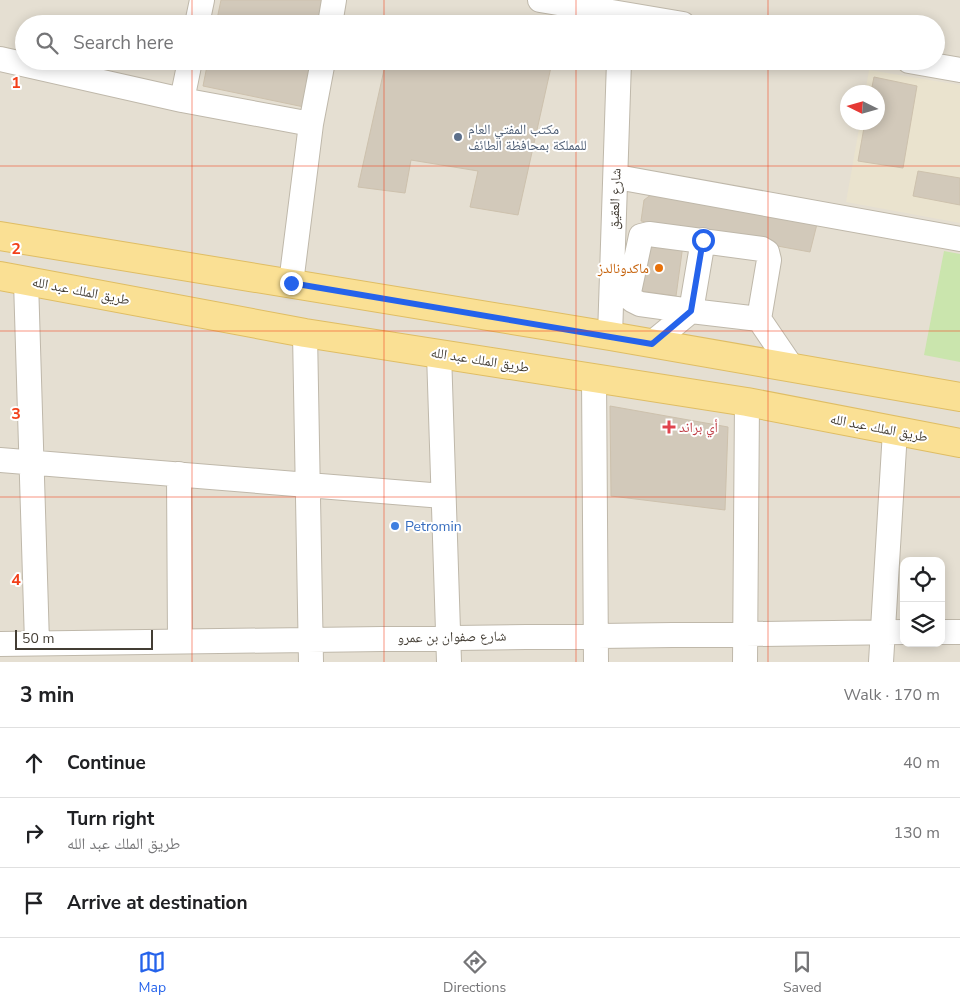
<!DOCTYPE html>
<meta charset="utf-8">
<style>
:root{--surface:#fff;--page:#f6f6f6;--text:#202124;--muted:#757577;--line:#e0e0e0;--accent:#2563eb}
body{margin:0;font-family:"Nunito Sans","Noto Naskh Arabic",sans-serif;background:var(--page);color:var(--text)}
.controls{position:absolute;right:15px;bottom:15px;display:grid;overflow:hidden;border-radius:10px;box-shadow:0 2px 12px #0003}
.controls button{width:45px;height:45px;display:grid;place-items:center;padding:0;border:0;border-bottom:1px solid var(--line);background:var(--surface);color:var(--text);font:25px sans-serif}
.compass{position:absolute;left:840px;top:85px;width:45px;height:45px;border-radius:50%;background:var(--surface);box-shadow:0 2px 12px #0003;rotate:275deg}
.scale{position:absolute;left:15px;bottom:12px;width:138px;box-sizing:border-box;padding-left:5px;border:2px solid #433d34;border-top:0;font-size:14px;line-height:18px;white-space:nowrap;color:#433d34;-webkit-text-stroke:4px #fff;paint-order:stroke}
.stop{position:absolute;width:15px;height:15px;margin:-11px;border:4px solid #2563eb;border-radius:50%;background:#fff}
.stop.end{background:#2563eb;border-color:#fff;box-shadow:0 1px 5px #0008}
.list{margin:0;padding:0;list-style:none}
h2{display:flex;justify-content:space-between;align-items:center;height:65px;margin:0;padding:0 20px;font-size:21px}
h2 small{font-size:16px;font-weight:400;color:var(--muted)}
.list li{display:grid;grid-template-columns:32px 1fr auto;gap:15px;align-items:center;box-sizing:border-box;height:70px;padding:0 20px;border-top:1px solid var(--line)}
.list b{display:block;font-size:19px;white-space:nowrap}
.list p{margin:0;font-size:16px;white-space:nowrap;color:var(--muted)}
.list em{font-size:16px;font-style:normal;color:var(--muted)}
.icon{flex:none;width:28px;height:28px;fill:none;stroke:currentColor;stroke-width:2;stroke-linecap:round;stroke-linejoin:round}
.map{position:relative;flex:none;width:960px;height:662px;overflow:hidden}
.search{position:absolute;background:var(--surface);box-shadow:0 2px 12px #0003;left:15px;right:15px;top:15px;height:55px;display:flex;align-items:center;gap:12px;box-sizing:border-box;padding:0 18px;border-radius:28px;color:var(--muted);font-size:19px}
.sheet{height:275px;background:var(--surface)}
nav{display:flex;justify-content:space-around;align-items:center;box-sizing:border-box;height:70px;border-top:1px solid var(--line);background:var(--surface);font-size:14px;color:var(--muted)}
nav a{display:grid;justify-items:center;gap:2px}
nav .on{color:var(--accent)}
.map>svg:first-child{display:block}
.residential{fill:#e5dfd2;fill-rule:evenodd}
.education{fill:#eae3ce}
.green{fill:#cae5ad}
.building{fill:#d2c9ba;stroke:#cdc1ad}
.lines{fill:none;stroke-linecap:round;stroke-linejoin:round}
.minor-casing{stroke:#bfb8aa;stroke-width:26}
.major-casing{stroke:#dfbd64;stroke-width:30}
.minor{stroke:#fff;stroke-width:24}
.major{stroke:#fae094;stroke-width:28}
.route{stroke:#2563eb;stroke-width:6}
.grid{fill:none;stroke:#f2401a;stroke-width:1;stroke-opacity:0.55}
.service-dot{fill:#5c6f8a;stroke:#fff;stroke-width:2}
.food-dot{fill:#e8710a;stroke:#fff;stroke-width:2}
.health-dot{fill:#e0444e;stroke:#fff;stroke-width:2}
.shop-dot{fill:#3f7fe0;stroke:#fff;stroke-width:2}
.labels{text-anchor:middle;dominant-baseline:central;stroke-width:4;stroke-linejoin:round;paint-order:stroke}
.service-label{font-size:14px;fill:#4e5e75;stroke:#fff;text-anchor:start}
.street-label{font-size:14px;fill:#433d34;stroke:#fff}
.food-label{font-size:14px;fill:#c56008;stroke:#fff;text-anchor:end}
.health-label{font-size:14px;fill:#be3a42;stroke:#fff;text-anchor:start}
.shop-label{font-size:14px;fill:#366cbe;stroke:#fff;text-anchor:start}
.grid-label{font-size:16px;text-anchor:middle;font-weight:bold;fill:#f2401a;stroke:#fff;stroke-width:4;stroke-linejoin:round;paint-order:stroke}
</style>
<div class="map">
<svg width="960" height="662" viewBox="0 0 960 662">
<rect width="100%" height="100%" fill="#f1ede4"/>
<!-- residential -->
<path class="residential" d="M0 0H960V662H0ZM24 24H936V61H24ZM848 92H878V122H848ZM904 561H941V643H904Z"/>
<!-- education -->
<path class="education" d="M869 70 960 85V223L846 202 860 123 878 122V92H865Z"/>
<!-- green -->
<path class="green" d="M944 251 960 254V362L924 355Z"/>
<!-- building -->
<path class="building" d="M221 0H326L321 24H216Z
M208 61H313L304 107 203 86Z
M386 61H521L551 67 518 215 470 207 478 171 411 160 405 193 358 187Z
M874 77 917 86 903 168 858 161 865 122H878V92H871Z
M918 171 960 178V205L913 196Z
M652 194 817 224 810 252 641 221 644 200Z
M649 240 683 245 676 296 634 290Z
M610 406 728 427 725 510 611 496Z"/>
<g class="lines">
<defs>
<path id="minor" d="M540 0 683 24
M197 24 202 0
M330 24 334 0
M0 59 182 100 311 124
M909 61 960 70
M182 100 190 61
M617 177 960 239
M703 240 691 311 640 304 632 300 629 292 641 236 649 234 762 249 767 252 769 260 759 319
M26 281 37 643
M291 283 311 124 323 61
M305 333 311 662
M610 336 619 61
M652 343 691 311 759 319 793 369
M439 353 449 662
M594 377 596 662
M0 460 443 496
M179 474 180 641
M941 632H960
M0 644 904 632
M745 662 747 402
M881 662 895 431"/>
<path id="major" d="M0 236 610 336 960 397
M0 276 305 333 747 402 960 443"/>
</defs>
<!-- minor casing -->
<use href="#minor" class="minor-casing"/>
<!-- major casing -->
<use href="#major" class="major-casing"/>
<!-- minor -->
<use href="#minor" class="minor"/>
<!-- major -->
<use href="#major" class="major"/>
</g>
<g class="lines">
<!-- route -->
<path class="route" d="M291 283 652 344 691 311 703 240"/>
</g>
<!-- grid -->
<path class="grid" d="M192 0V24M384 0V24M576 0V24M768 0V24M192 61V662M384 61V662M576 61V662M768 61V662M0 166H960M0 331H960M0 497H960"/>
<!-- markers -->
<circle class="service-dot" cx="458" cy="137" r="5"/>
<circle class="food-dot" cx="659" cy="268" r="5"/>
<path class="health-dot" d="M666.5 419.5h5v5h5v5h-5v5h-5v-5h-5v-5h5z"/>
<circle class="shop-dot" cx="395" cy="526" r="5"/>
<g class="labels">
<!-- service labels -->
<g class="service-label">
<text x="468" y="129">مكتب المفتي العام<tspan x="468" dy="16">للمملكة بمحافظة الطائف</tspan></text>
</g>
<!-- street labels -->
<g class="street-label">
<text transform="translate(615 199) rotate(-88)">شارع العقيق</text>
<text transform="translate(81 291) rotate(11)">طريق الملك عبد الله</text>
<text transform="translate(480 360) rotate(9)">طريق الملك عبد الله</text>
<text transform="translate(879 428) rotate(11)">طريق الملك عبد الله</text>
<text transform="translate(452 637) rotate(-1)">شارع صفوان بن عمرو</text>
</g>
<!-- food labels -->
<g class="food-label">
<text x="649" y="268">ماكدونالدز</text>
</g>
<!-- health labels -->
<g class="health-label">
<text x="679" y="427">أي براند</text>
</g>
<!-- shop labels -->
<g class="shop-label">
<text x="405" y="526">Petromin</text>
</g>
</g>
<g class="grid-label">
<text x="16" y="88">1</text>
<text x="16" y="254">2</text>
<text x="16" y="419">3</text>
<text x="16" y="585">4</text>
</g>
</svg>
<div class="controls">
<button><svg class="icon" aria-label="locate" viewBox="0 0 24 24"><circle cx="12" cy="12" r="6"/><path d="M12 2v4M12 18v4M2 12h4M18 12h4"/></svg></button>
<button><svg class="icon" aria-label="layers" viewBox="0 0 24 24"><path d="M12 4l9 5-9 5-9-5zM3 14l9 5 9-5"/></svg></button>
</div>
<svg class="compass" viewBox="-18 -18 36 36"><path d="M0-13l5 13h-10z" fill="#e53935"/><path d="M0 13l5-13h-10z" fill="#757577"/></svg>
<div class="scale">50 m</div>
<div class="stop" style="left:703px;top:240px"></div>
<div class="stop end" style="left:291px;top:283px"></div>
<div class="search"><svg class="icon" aria-label="search" viewBox="0 0 24 24"><circle cx="10" cy="10" r="6"/><path d="M15 15l6 6"/></svg>Search here</div>
</div>
<section class="sheet">
<h2>3 min<small>Walk · 170 m</small></h2>
<ul class="list">
<li><svg class="icon" aria-label="ahead" viewBox="0 0 24 24"><path d="M12 20V5M6 11l6-6 6 6"/></svg><div><b>Continue</b></div><em>40 m</em></li>
<li><svg class="icon" aria-label="right" viewBox="0 0 24 24"><path d="M7 20v-9h11M14 6l5 5-5 5"/></svg><div><b>Turn right</b><p>طريق الملك عبد الله</p></div><em>130 m</em></li>
<li><svg class="icon" aria-label="arrive" viewBox="0 0 24 24"><path d="M6 21V4h12l-3 4 3 4H6"/></svg><div><b>Arrive at destination</b></div></li>
</ul>
</section>
<nav>
<a class="on"><svg class="icon" aria-label="map" viewBox="0 0 24 24"><path d="M3 6l6-2 6 2 6-2v14l-6 2-6-2-6 2zM9 4v14M15 6v14"/></svg>Map</a>
<a><svg class="icon" aria-label="directions" viewBox="0 0 24 24"><path d="M12 3l9 9-9 9-9-9zM9 14v-3h6M13 9l2 2-2 2"/></svg>Directions</a>
<a><svg class="icon" aria-label="saved" viewBox="0 0 24 24"><path d="M7 4h10v16l-5-4-5 4z"/></svg>Saved</a>
</nav>
